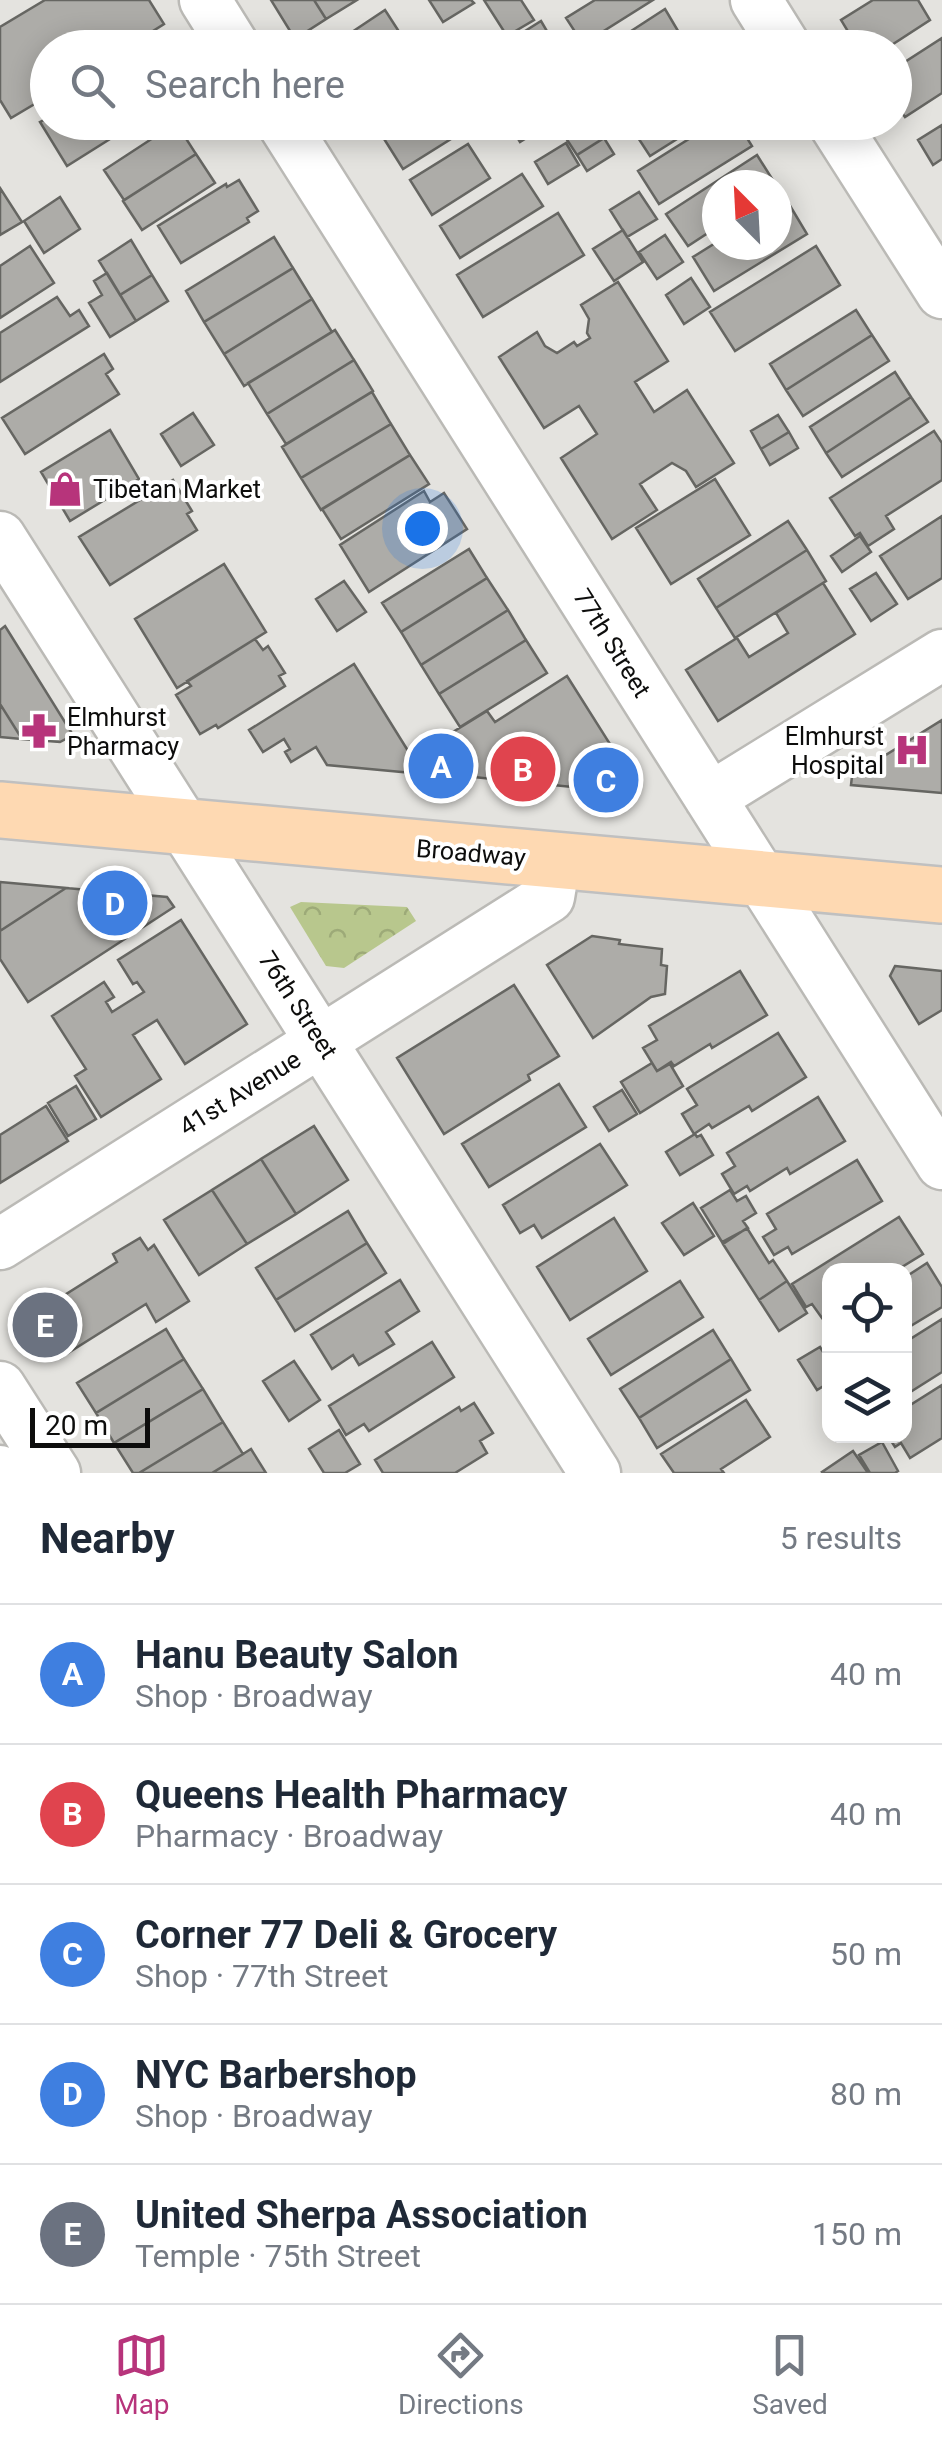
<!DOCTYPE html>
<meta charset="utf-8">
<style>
:root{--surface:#fff;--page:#f2f2f3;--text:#1f2937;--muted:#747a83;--line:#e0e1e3;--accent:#b7347b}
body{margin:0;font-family:Roboto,sans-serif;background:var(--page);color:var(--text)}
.controls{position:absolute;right:30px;bottom:30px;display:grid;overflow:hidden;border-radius:20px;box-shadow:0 5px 25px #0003}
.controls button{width:90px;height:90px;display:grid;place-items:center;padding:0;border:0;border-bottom:2px solid var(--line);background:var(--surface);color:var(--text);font:50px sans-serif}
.compass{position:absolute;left:702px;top:170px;width:90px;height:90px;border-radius:50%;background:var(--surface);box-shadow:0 5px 25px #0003;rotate:336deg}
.scale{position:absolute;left:30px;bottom:25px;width:120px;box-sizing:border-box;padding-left:10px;border:5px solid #0d0d0c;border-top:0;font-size:28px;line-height:35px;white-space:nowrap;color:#0d0d0c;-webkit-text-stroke:8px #fff;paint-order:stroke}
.you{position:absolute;left:422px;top:528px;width:35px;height:35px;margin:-25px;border:8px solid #fff;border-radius:50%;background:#1a73e8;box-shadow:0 0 0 15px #1a73e833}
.badge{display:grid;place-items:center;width:65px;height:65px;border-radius:50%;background:var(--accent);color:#fff;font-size:32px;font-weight:700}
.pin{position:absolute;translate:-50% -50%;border:5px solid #fff;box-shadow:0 2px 10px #0006}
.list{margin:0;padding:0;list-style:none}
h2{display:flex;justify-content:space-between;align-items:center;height:130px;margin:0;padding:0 40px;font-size:42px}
h2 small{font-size:32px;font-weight:400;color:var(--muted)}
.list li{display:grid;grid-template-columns:65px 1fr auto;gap:30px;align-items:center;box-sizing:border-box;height:140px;padding:0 40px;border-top:2px solid var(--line)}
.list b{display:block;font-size:38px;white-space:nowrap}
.list p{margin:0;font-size:32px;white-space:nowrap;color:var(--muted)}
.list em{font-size:32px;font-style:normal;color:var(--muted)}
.icon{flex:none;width:55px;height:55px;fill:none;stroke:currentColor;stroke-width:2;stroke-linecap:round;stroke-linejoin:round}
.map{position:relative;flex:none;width:942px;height:1473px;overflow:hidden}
.search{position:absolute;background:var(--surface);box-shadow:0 5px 25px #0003;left:30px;right:30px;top:30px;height:110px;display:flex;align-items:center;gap:25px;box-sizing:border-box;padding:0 35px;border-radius:55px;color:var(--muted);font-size:38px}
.sheet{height:830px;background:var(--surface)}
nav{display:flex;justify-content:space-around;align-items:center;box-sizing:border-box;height:140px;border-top:2px solid var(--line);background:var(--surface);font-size:28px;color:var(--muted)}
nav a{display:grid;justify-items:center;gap:5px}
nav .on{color:var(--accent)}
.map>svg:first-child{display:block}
.forest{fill:url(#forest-crowns)}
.building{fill:#adaca8;stroke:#666662;stroke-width:2.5}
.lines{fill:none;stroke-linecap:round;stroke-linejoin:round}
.minor-casing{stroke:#bbbab6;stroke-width:55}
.major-casing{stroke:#c0c0c0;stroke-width:60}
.minor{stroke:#fff;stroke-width:50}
.major{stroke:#fed9b2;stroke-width:55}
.labels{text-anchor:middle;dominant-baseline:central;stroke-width:8;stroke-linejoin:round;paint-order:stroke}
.poi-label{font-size:25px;fill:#0d0d0c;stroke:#fff;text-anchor:start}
.street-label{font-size:25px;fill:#0d0d0c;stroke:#fff}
</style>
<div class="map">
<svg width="942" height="1473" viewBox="0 0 942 1473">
<defs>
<pattern id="forest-crowns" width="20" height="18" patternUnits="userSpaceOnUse" patternTransform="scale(2.5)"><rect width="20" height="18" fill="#b8c78d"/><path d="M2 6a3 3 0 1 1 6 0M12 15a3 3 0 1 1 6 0" fill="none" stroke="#9daa78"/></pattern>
</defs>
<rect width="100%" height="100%" fill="#e4e3df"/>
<!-- forest -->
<path class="forest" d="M301 902 407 907 416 921 344 968 326 966 290 907Z"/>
<!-- building -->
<path class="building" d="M45 0H149L164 24 126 48H48V96L11 118 0 100V27Z
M271 0H314L326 19 295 39Z
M314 0H357L326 19Z
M429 0H471L474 3 443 22Z
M484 0H521L534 20 507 36Z
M595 0H653L583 44 566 18Z
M873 0H918L930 20 887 48H858L841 20Z
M665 9 681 36 664 48H605Z
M385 10 407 44 402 48H328Z
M541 21 551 38 535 48H516L511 40Z
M148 34 156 48H126Z
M438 38 444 48H423Z
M942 38V93L905 117 894 102V69Z
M48 118V122H137L67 166 40 122Z
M399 122H456L462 132 403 169 381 134Z
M508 122H546L547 125 520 142Z
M569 122H594L604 138 577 155 560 129Z
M645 122H704L650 156 633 130Z
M716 122H737L752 146 659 204 638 171Z
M176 123 196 154 124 200 104 170Z
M942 125V159L933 165 918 140Z
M604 138 614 154 587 171 577 155Z
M566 143 579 165 548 184 535 162Z
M468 144 490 178 432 215 410 180Z
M196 154 215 183 142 230 123 201Z
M757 155 776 185H717V227L688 246 666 214Z
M522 174 543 206 460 258 440 226Z
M239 180 258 211 247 218 249 222 181 263 158 226 226 184 227 187Z
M0 188 22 222 0 235Z
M639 192 657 219 627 237 610 210Z
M60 197 80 229 44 253 24 221Z
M786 199 807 234 714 291 693 257 717 242V245H777V205Z
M558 213 584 255 483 317 457 275Z
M623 230 643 262 614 281 593 249Z
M665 235 683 262 657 279 639 252Z
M274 237 293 268 204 322 186 291Z
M131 240 152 275 120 295 99 261Z
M30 246 54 283 0 318V266Z
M816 246 840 285 735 351 710 312Z
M293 268 312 299 224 354 204 322Z
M107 273 136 321 110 337 89 303 102 295 94 281Z
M152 275 168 301 136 321 120 295Z
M691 278 710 307 684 324 666 295Z
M618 282 668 361 635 382 654 412 687 390 734 463 696 487 686 471 672 463 640 484 657 510 612 539 561 458 597 434 579 406 544 428 499 357 537 332 545 346 557 353 574 342 577 346 590 338 587 333 589 319 581 305Z
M57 297 70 316 79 310 89 326 0 382V333Z
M312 299 332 332 244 386 224 354Z
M856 310 872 335 786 390 770 364Z
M335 330 354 360 267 414 248 383Z
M872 335 889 361 803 416 786 390Z
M104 354 113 369 106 374 119 394 25 454 2 418Z
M354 360 373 391 286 444 267 414Z
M895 372 911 397 826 453 810 427Z
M372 392 391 424 301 478 282 447Z
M911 397 928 422 842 477 826 453Z
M193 413 214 445 181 466 161 434Z
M778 415 789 432 761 449 751 431Z
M391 424 410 455 321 510 301 478Z
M110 430 139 479 70 521 41 472Z
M934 431 942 443V480L886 516 894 529 868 546 860 533 855 536 830 498Z
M789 432 798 448 770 465 761 449Z
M410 455 429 484 341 539 322 509Z
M715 479 750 535 671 584 636 528Z
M173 480 192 511 187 514 197 530 110 585 79 537Z
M424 491 430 502 444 493 467 529 369 592 340 545Z
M942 516V578L908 599 880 556Z
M788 521 807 550 716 608 698 579Z
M860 536 871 552 842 572 831 556Z
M469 549 487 578 401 632 382 603Z
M807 550 826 581 735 638 716 608Z
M224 564 266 632 177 688 135 619Z
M876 573 897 604 871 621 850 589Z
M487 578 508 610 421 665 401 632Z
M344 581 366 612 337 631 316 599Z
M823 583 855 634 718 721 686 670 737 638 749 657 788 633 776 613Z
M508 610 526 640 439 694 421 665Z
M5 626 73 735 60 742 22 739 0 704V630Z
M255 639 263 650 268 646 285 673 279 676 285 686 218 728 216 725 200 734 176 695 191 686 187 681Z
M526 640 547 673 460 727 439 694Z
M354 664 405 746 423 774 327 765 316 747 291 762 285 752 290 749 284 739 263 752 249 730Z
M567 676 632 779 612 791 425 772 414 756 487 711 495 722Z
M0 704 22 739 0 737Z
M942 720V793L851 785 852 776Z
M0 882 66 888 0 931Z
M66 888 167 897 174 907 28 1002 0 959V931Z
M181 920 247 1024 185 1064 157 1020 133 1035 161 1079 101 1117 75 1076 86 1069 52 1016 104 982 114 997 106 1002 112 1012 144 992 137 982 133 984 118 960Z
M592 936 620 940 619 944 662 949 661 965 667 966 665 994 651 997 593 1038 547 965Z
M895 966 942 971V1010L919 1024 890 976Z
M740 971 767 1015 712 1048 710 1044 674 1066 671 1062 657 1071 643 1048 657 1040 649 1026Z
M514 985 559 1056 528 1075 530 1080 444 1134 397 1058Z
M778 1033 806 1077 752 1111 749 1106 712 1128 709 1124 694 1134 682 1114 697 1105 687 1089Z
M652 1063 657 1071 670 1064 683 1086 640 1113 621 1082Z
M559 1084 586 1127 489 1187 462 1144Z
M76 1086 96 1119 68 1136 48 1103Z
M622 1090 637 1114 609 1131 594 1107Z
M818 1097 845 1141 790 1174 787 1168 750 1191 747 1186 734 1194 722 1174 735 1166 727 1153Z
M46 1106 68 1141 0 1183V1135Z
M314 1126 348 1180 296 1214 261 1159Z
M695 1134 697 1137 701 1135 713 1155 680 1175 666 1152Z
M600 1144 627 1185 542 1238 534 1225 520 1233 503 1205Z
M261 1159 296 1214 247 1244 212 1190Z
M857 1160 882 1201 792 1254 788 1247 774 1255 763 1237 776 1229 767 1214Z
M212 1190 247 1244 199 1275 164 1220Z
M730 1190 737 1201 746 1196 756 1213 743 1221 748 1228 722 1242 701 1208Z
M693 1203 714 1236 684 1255 662 1223Z
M348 1211 367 1243 276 1300 256 1268Z
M899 1217 923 1254 897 1270H830V1313L822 1318 812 1304 806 1307 792 1284Z
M614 1218 647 1271 570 1320 537 1267Z
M747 1228 769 1263 773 1260 787 1281 759 1300 723 1244Z
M140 1238 148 1250 154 1245 189 1301 156 1322 146 1304 60 1358 33 1315 117 1262 113 1254Z
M367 1243 386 1273 295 1331 276 1300Z
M927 1263 942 1287V1307L904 1330V1278Z
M400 1280 419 1311 386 1332 394 1344 359 1365 353 1355 332 1369 311 1335Z
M680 1281 703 1317 611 1375 588 1339Z
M787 1281 807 1313 779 1331 759 1300Z
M942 1319V1372L904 1396V1343Z
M166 1329 184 1359 96 1413 77 1383Z
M713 1330 731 1359 639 1418 620 1389Z
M432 1342 454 1377 369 1431 364 1424 346 1435 329 1406Z
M820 1347 830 1363V1382L817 1390 798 1360Z
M184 1359 203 1389 114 1443 96 1413Z
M731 1359 750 1390 657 1448 639 1418Z
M294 1361 320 1400 289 1421 263 1381Z
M942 1385V1438L910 1458 901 1443 895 1447 888 1436H904V1409Z
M203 1389 223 1422 139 1473H133L114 1443Z
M746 1400 770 1437 721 1469 724 1473H674L661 1454Z
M474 1403 493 1433 480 1441 487 1453 455 1473H383L375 1460 459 1407 461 1411Z
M223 1422 243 1454 212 1473H139Z
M339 1430 360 1464 345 1473H324L309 1449Z
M882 1442 898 1471 895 1473H870L859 1455Z
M251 1449 266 1473H212L243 1454Z
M853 1451 868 1473H823L822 1472Z"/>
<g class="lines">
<defs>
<path id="minor" d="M205 0 235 48
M756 0 786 48
M282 122 942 1164
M833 122 942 293
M0 537 595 1473
M710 798 942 655
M0 1244 549 897 555 861
M0 1387 55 1473
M0 1471 2 1473"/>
<path id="major" d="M0 810 942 895"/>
</defs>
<!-- minor casing -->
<use href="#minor" class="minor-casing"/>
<!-- major casing -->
<use href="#major" class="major-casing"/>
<!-- minor -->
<use href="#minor" class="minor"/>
<!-- major -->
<use href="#major" class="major"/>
</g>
<!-- icons -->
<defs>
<symbol id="shop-bare" viewBox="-9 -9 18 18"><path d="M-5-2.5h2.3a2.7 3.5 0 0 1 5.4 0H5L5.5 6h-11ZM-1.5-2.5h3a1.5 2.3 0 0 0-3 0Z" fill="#b7347b" stroke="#fff" stroke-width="2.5" paint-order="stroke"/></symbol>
<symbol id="pharmacy-bare" viewBox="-9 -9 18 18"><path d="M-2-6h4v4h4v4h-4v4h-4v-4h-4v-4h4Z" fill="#b7347b" stroke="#fff" stroke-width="2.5" paint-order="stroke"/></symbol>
<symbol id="hospital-bare" viewBox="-9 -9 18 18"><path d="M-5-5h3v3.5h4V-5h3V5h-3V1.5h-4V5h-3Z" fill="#b7347b" stroke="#fff" stroke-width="2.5" paint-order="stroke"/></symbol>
</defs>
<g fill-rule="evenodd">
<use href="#shop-bare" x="40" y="464" width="50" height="50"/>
<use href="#pharmacy-bare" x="14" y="706" width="50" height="50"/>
<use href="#hospital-bare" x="887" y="725" width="50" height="50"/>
</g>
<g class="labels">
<!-- poi labels -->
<g class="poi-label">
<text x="93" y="489">Tibetan Market</text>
<text x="67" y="717">Elmhurst<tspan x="67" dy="29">Pharmacy</tspan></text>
<text x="884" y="736" text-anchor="end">Elmhurst<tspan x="884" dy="29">Hospital</tspan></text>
</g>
<!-- street labels -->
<g class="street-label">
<text transform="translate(612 643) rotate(58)">77th Street</text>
<text transform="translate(471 853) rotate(5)">Broadway</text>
<text transform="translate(298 1005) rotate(57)">76th Street</text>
<text transform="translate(240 1093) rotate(-32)">41st Avenue</text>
</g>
</g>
</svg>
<div class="controls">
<button><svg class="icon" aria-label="locate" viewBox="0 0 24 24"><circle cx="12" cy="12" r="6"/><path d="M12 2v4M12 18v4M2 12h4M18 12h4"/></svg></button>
<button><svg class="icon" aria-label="layers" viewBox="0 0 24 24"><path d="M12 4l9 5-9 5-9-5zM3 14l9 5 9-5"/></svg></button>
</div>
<svg class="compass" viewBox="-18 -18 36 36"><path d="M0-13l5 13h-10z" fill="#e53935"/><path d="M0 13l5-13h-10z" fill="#747a83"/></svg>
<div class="scale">20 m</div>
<div class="you"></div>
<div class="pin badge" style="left:441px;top:766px;background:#3f7fe0">A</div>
<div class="pin badge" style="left:523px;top:769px;background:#e0444e">B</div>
<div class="pin badge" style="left:606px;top:780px;background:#3f7fe0">C</div>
<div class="pin badge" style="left:115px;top:903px;background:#3f7fe0">D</div>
<div class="pin badge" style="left:45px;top:1325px;background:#6b7280">E</div>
<div class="search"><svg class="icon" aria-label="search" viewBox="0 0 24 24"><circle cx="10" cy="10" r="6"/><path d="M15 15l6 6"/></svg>Search here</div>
</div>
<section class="sheet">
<h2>Nearby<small>5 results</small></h2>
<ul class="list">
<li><span class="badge" style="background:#3f7fe0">A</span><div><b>Hanu Beauty Salon</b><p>Shop · Broadway</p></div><em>40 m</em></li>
<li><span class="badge" style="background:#e0444e">B</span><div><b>Queens Health Pharmacy</b><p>Pharmacy · Broadway</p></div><em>40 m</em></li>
<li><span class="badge" style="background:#3f7fe0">C</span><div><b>Corner 77 Deli &amp; Grocery</b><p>Shop · 77th Street</p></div><em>50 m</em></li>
<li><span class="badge" style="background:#3f7fe0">D</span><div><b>NYC Barbershop</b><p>Shop · Broadway</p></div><em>80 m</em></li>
<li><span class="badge" style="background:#6b7280">E</span><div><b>United Sherpa Association</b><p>Temple · 75th Street</p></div><em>150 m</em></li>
</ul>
</section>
<nav>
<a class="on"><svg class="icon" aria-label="map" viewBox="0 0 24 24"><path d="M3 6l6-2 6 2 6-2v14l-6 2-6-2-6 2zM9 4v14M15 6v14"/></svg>Map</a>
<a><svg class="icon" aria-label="directions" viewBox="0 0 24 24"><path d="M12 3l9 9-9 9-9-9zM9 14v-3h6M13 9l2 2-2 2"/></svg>Directions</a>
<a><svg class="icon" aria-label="saved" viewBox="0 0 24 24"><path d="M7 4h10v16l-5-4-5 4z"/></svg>Saved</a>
</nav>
